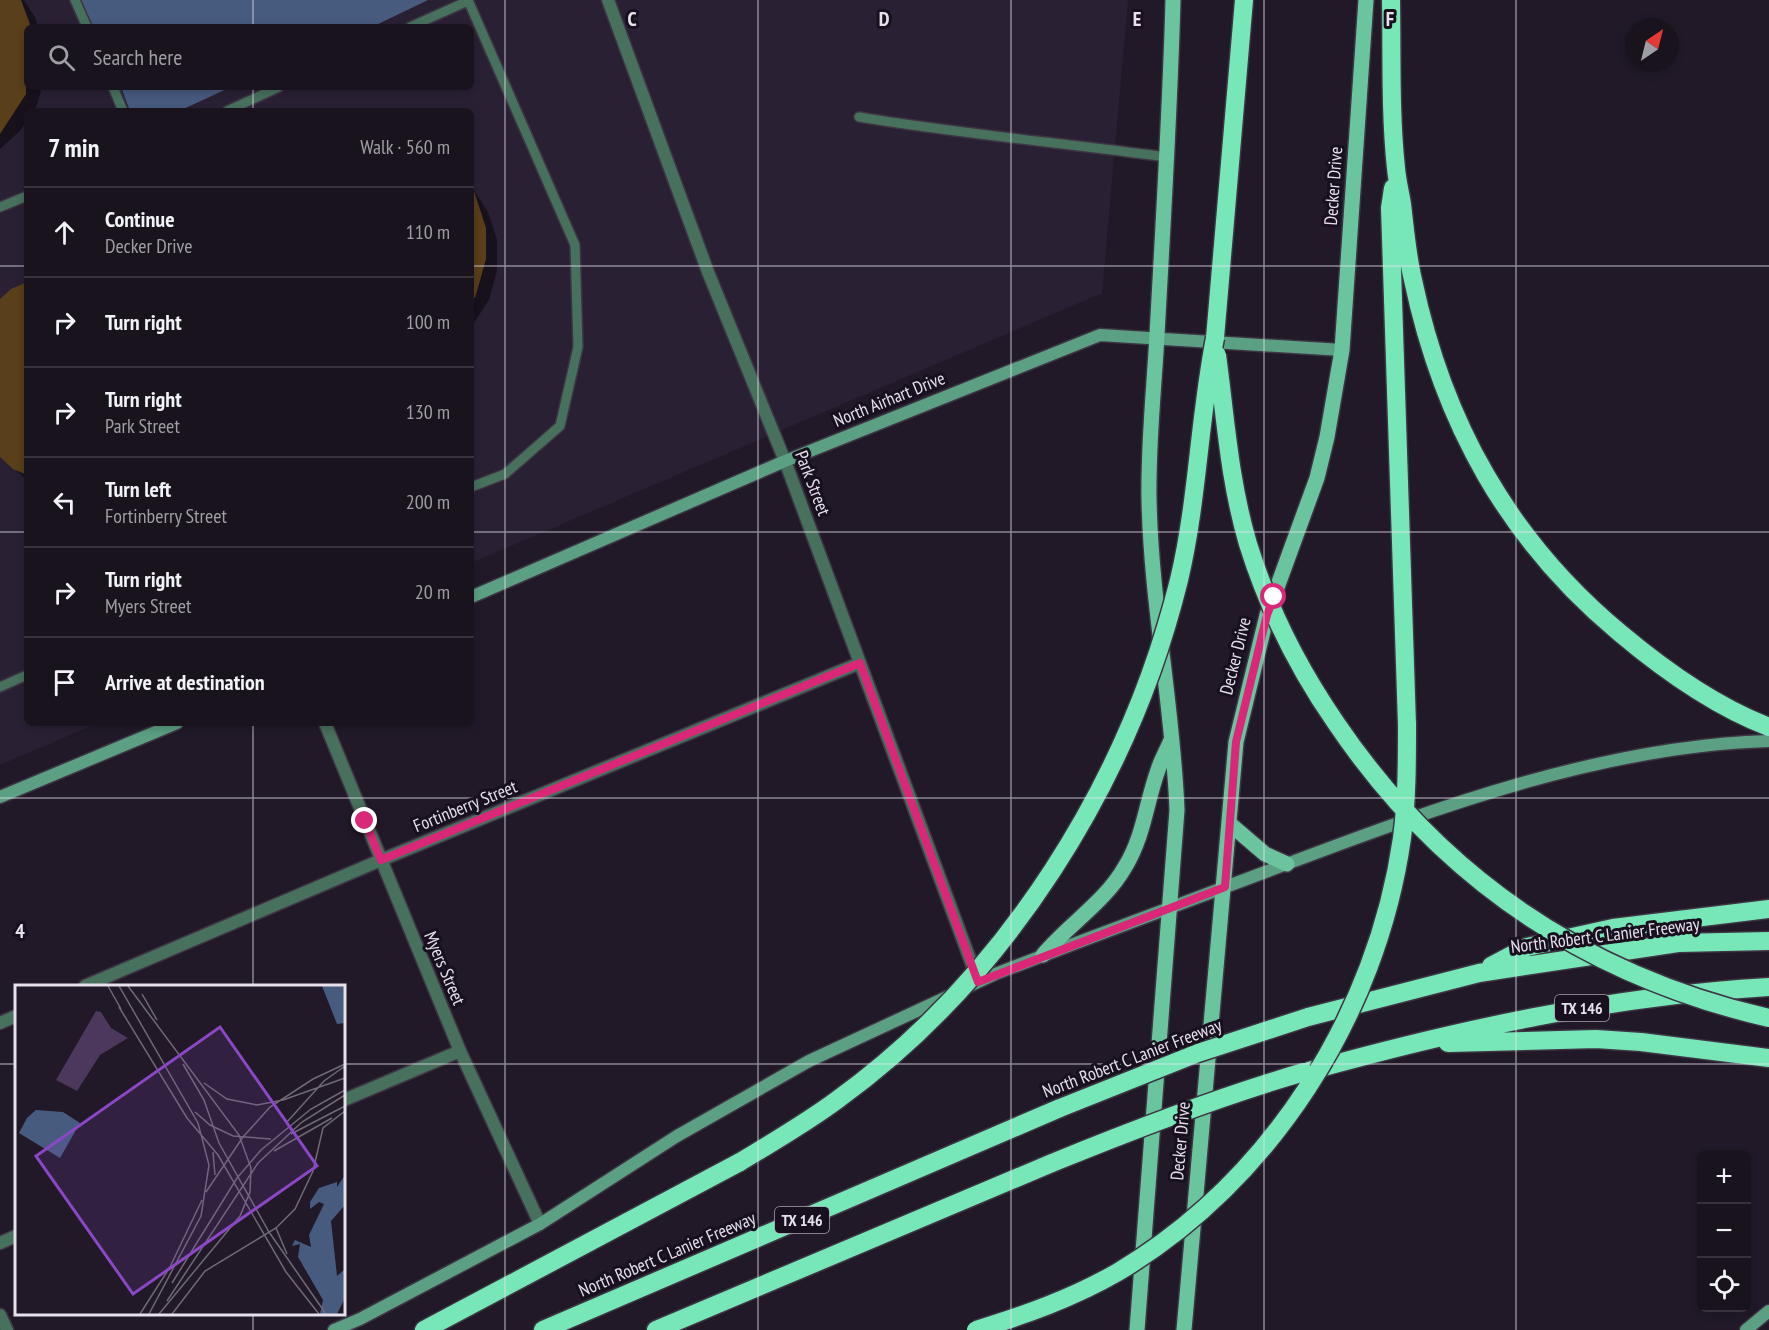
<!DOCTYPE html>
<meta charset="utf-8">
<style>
:root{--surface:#19131e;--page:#26202b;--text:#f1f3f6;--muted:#9f9ea4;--line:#37323c}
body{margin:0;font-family:"PT Sans Narrow",sans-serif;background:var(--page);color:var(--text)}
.controls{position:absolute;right:18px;bottom:18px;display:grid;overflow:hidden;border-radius:9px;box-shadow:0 3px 9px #0003}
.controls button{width:54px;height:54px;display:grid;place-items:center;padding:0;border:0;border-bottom:2px solid var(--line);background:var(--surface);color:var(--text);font:30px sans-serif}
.compass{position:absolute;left:1625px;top:18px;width:54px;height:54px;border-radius:50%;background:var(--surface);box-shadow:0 3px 9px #0003;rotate:35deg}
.stop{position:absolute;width:18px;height:18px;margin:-14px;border:4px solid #db2777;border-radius:50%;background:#fff}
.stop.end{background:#db2777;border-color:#fff;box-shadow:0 2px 6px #0008}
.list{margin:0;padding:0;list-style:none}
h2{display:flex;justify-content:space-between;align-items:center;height:78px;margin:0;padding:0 24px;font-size:26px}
h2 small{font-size:20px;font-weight:400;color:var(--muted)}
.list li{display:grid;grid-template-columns:39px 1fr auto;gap:18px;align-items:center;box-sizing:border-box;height:90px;padding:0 24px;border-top:2px solid var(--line)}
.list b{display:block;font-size:22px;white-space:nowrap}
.list p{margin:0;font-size:20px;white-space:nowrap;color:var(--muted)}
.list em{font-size:20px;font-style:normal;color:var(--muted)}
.icon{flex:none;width:33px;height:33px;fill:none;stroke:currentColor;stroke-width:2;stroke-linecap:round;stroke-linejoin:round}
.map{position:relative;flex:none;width:1769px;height:1330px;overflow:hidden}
.search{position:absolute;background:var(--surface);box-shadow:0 3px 9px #0003;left:24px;top:24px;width:450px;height:66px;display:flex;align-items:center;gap:15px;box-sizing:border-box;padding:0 21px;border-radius:9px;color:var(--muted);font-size:22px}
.panel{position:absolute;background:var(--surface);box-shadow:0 3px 9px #0003;left:24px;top:108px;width:450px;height:618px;border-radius:9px}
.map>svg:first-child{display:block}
.built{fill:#2a2034;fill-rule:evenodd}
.water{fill:#475b7f}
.shadow{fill:#0007}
.building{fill:#593f1a}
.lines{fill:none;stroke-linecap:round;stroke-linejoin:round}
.lane-casing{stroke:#3d3543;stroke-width:12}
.street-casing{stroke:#3d3543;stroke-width:15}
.secondary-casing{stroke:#3d3543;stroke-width:15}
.primary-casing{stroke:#3d3543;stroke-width:18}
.highway-casing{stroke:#3d3543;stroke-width:21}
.lane{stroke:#47705d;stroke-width:9}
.street{stroke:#47705d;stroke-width:12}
.secondary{stroke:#5ba082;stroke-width:12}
.primary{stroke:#6ac59e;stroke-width:15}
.highway{stroke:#77e7b8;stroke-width:18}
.highway-bridge-casing{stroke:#3d3543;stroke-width:21;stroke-linecap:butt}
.highway-bridge{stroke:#77e7b8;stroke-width:18}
.route{stroke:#db2777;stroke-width:8}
.grid{fill:none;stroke:#e6e1eb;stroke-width:1.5;stroke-opacity:0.55}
.labels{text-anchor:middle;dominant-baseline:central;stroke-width:6;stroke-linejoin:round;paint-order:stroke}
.shield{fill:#18101e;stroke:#a8a2ae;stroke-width:1.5}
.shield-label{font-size:16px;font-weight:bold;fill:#e6e1eb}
.street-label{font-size:18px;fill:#e6e1eb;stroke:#18101e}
.inset-road{fill:none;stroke:#706976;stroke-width:1.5}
.view{fill:#8b47c6;fill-opacity:0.15;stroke:#8b47c6;stroke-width:3}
.inset-edge{fill:none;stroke:#e6e1eb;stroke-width:3}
.grid-label{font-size:20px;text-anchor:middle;font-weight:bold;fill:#e6e1eb;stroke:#18101e;stroke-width:6;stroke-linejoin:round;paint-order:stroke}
</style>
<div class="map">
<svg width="1769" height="1330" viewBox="0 0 1769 1330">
<rect width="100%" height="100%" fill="#211928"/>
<!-- built -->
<path class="built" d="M0 0H1128L1102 293 471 563V111H27V723H98L0 765ZM27 27H471V87H27Z"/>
<!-- water -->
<path class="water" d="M80 0H428L372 27H92Z
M121 87H231L179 111H130Z"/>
<!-- shadow -->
<path class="shadow" d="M0 0H24L35 17 38 27H27V87H42L37 105 33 111H27V120L20 131 0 149Z
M471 186 488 212 497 240V271L489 300 471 327Z
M27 283V480L0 456V301Z"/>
<!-- building -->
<path class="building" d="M0 0H21L31 27H27L26 94 0 134Z
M471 191H474L486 228V259L475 298 471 297Z
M27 282V475L13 469 0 457V299L11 289Z"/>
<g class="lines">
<defs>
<path id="lane" d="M75 0 87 27
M468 0 575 245 578 347 560 426 505 474 471 487
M410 27 468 1
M113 87 123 111
M227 111 279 87
M859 117C961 134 1064 143 1166 157
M0 207 27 196
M0 687 27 675"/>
<path id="street" d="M608 0 708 272 785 461 977 978
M325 723 460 1051 540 1224
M85 986 381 860 860 663
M0 1023 16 1016
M344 1100 460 1051
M0 1243 16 1236
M0 1315 7 1330"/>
<path id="secondary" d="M471 597 785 461 1100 335 1342 350
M0 797 177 723
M965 988 995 974C1091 937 1187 901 1284 865 1438 807 1603 746 1769 741
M334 1330 360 1319 540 1224 677 1136 809 1061 949 996
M1746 1330 1769 1311"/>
<path id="primary" d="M1230 824 1265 854 1287 864
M1043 955C1069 924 1105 902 1125 867 1144 836 1146 803 1158 770 1161 760 1167 750 1171 740
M1137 1330 1177 810C1173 706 1151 603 1149 499 1148 444 1154 390 1157 335 1163 224 1170 112 1173 0
M1184 1330 1236 742 1267 615 1317 478 1327 437 1342 350 1366 0"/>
<path id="highway" d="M1391 0C1392 55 1390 113 1396 168 1397 180 1400 192 1402 204 1405 229 1407 255 1413 280 1443 422 1508 540 1620 633 1664 670 1714 706 1769 727
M1393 188 1390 208 1407 725
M1215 338 1244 0
M1491 966 1527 947 1613 928 1769 909
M1308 1017 1479 973 1678 943 1769 941
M1448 1043 1596 1039 1641 1042 1769 1058
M1309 1071C1460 1029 1612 996 1769 987
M424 1330 740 1162
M543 1330 1060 1108
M656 1330 1052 1163"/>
</defs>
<!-- lane casing -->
<use href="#lane" class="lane-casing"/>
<!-- street casing -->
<use href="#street" class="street-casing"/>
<!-- secondary casing -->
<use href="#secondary" class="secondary-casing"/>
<!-- primary casing -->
<use href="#primary" class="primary-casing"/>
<!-- highway casing -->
<use href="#highway" class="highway-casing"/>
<!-- lane -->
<use href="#lane" class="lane"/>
<!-- street -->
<use href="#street" class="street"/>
<!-- secondary -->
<use href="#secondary" class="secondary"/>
<!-- primary -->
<use href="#primary" class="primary"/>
<!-- highway -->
<use href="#highway" class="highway"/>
<defs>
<path id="highway-bridge" d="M1217 355C1226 421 1229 479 1248 544 1268 608 1298 668 1336 723 1441 878 1587 976 1769 1018
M1060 1108 1198 1053 1308 1017
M740 1162C773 1142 806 1123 837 1100 1007 977 1129 782 1179 580 1198 500 1199 418 1215 338
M1052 1163C1135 1129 1218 1097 1304 1072
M976 1330C1025 1315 1073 1298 1118 1272 1271 1181 1377 1014 1402 838 1407 801 1407 763 1407 725"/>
</defs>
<!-- highway-bridge casing -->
<use href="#highway-bridge" class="highway-bridge-casing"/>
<!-- highway-bridge -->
<use href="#highway-bridge" class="highway-bridge"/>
</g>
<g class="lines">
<!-- route -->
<path class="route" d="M365 821 381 860 860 663 978 982 1225 887 1236 742 1267 615 1274 597"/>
</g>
<!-- grid -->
<path class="grid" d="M253 0V27M505 0V1330M758 0V1330M1011 0V1330M1264 0V1330M1516 0V1330M253 87V111M0 266H27M471 266H1769M0 532H27M471 532H1769M253 723V986M0 798H1769M0 1064H16M344 1064H1769M253 1314V1330"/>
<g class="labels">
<!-- shield labels -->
<g class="shield">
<rect x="1555" y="995" width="54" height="26" rx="4.5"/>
<rect x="775" y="1207" width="54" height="26" rx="4.5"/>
</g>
<g class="shield-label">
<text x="1582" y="1008">TX 146</text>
<text x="802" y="1220">TX 146</text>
</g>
<!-- street labels -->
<g class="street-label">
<text transform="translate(1333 186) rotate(-86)">Decker Drive</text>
<text transform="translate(889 399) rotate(-22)">North Airhart Drive</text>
<text transform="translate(813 483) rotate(69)">Park Street</text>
<text transform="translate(1235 656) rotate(-76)">Decker Drive</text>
<text transform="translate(465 806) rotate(-22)">Fortinberry Street</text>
<text transform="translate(1605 935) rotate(-7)">North Robert C Lanier Freeway</text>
<text transform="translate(445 968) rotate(67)">Myers Street</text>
<text transform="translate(1132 1058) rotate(-21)">North Robert C Lanier Freeway</text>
<text transform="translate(1180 1141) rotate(-85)">Decker Drive</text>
<text transform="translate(667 1254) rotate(-23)">North Robert C Lanier Freeway</text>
</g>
</g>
<!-- overview -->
<g transform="translate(15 985)">
<rect width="330" height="330" fill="#211928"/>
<path d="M81 26 86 27 96 43 113 53 85 70 62 106 41 95Z" fill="#4b385c"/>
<path d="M307 1H330V38L322 39ZM21 125 48 127 65 138 45 173 4 148 12 133ZM330 190V220L316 236 322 291 330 284V313L322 329H305L308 315 283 272 285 259 277 261 280 255 296 262 294 250 309 219 304 217 295 224V217L304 203 322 197V202Z" fill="#475b7f"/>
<path class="inset-road" d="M93 1 106 24M104 1 183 138 194 180 186 231 134 329M113 1 224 150 236 183 235 207 225 231 144 329M127 9 142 35M104 22 172 133 203 170 271 287 304 329M168 79 189 115 204 158 254 247 311 329M189 98 212 114 242 120 268 115 330 93M180 127 195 140 218 151 256 154M272 137 309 96 330 81M276 149 330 121M259 166 317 133M198 167 200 190M191 207 228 152 255 122 298 94 330 79M261 243 272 269M157 298 222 193 246 165 296 124 330 105M152 316 243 178 287 137 330 110M125 329 155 282 187 215M157 329 190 286 261 243 280 224 298 186 308 143 330 126"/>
<path class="view" d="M205 42 302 181 118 309 21 171Z"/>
<rect width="330" height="330" class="inset-edge"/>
</g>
<g class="grid-label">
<text x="632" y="26">C</text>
<text x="884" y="26">D</text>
<text x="1137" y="26">E</text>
<text x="1390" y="26">F</text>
<text x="20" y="938">4</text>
</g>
</svg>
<div class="controls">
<button>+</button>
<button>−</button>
<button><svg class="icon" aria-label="locate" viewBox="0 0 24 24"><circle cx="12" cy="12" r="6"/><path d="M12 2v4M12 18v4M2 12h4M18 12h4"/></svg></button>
</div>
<svg class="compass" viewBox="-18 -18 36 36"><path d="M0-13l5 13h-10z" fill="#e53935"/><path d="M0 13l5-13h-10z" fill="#9f9ea4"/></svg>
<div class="stop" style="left:1274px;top:597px"></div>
<div class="stop end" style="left:365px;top:821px"></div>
<div class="search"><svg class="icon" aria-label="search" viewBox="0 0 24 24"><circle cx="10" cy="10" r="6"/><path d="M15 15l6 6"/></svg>Search here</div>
<section class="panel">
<h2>7 min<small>Walk · 560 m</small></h2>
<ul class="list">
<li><svg class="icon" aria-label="ahead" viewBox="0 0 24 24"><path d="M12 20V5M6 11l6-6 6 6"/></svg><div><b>Continue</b><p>Decker Drive</p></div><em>110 m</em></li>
<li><svg class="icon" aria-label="right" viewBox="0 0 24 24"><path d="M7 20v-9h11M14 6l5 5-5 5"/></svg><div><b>Turn right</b></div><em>100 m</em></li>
<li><svg class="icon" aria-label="right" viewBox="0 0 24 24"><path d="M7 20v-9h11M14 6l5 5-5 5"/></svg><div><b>Turn right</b><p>Park Street</p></div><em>130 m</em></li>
<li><svg class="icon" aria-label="left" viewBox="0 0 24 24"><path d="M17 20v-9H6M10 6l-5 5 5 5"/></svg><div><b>Turn left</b><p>Fortinberry Street</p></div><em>200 m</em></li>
<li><svg class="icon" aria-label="right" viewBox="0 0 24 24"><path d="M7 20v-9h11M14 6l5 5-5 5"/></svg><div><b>Turn right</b><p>Myers Street</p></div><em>20 m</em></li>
<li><svg class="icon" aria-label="arrive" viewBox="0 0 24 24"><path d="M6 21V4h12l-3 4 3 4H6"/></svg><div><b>Arrive at destination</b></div></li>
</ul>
</section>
</div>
